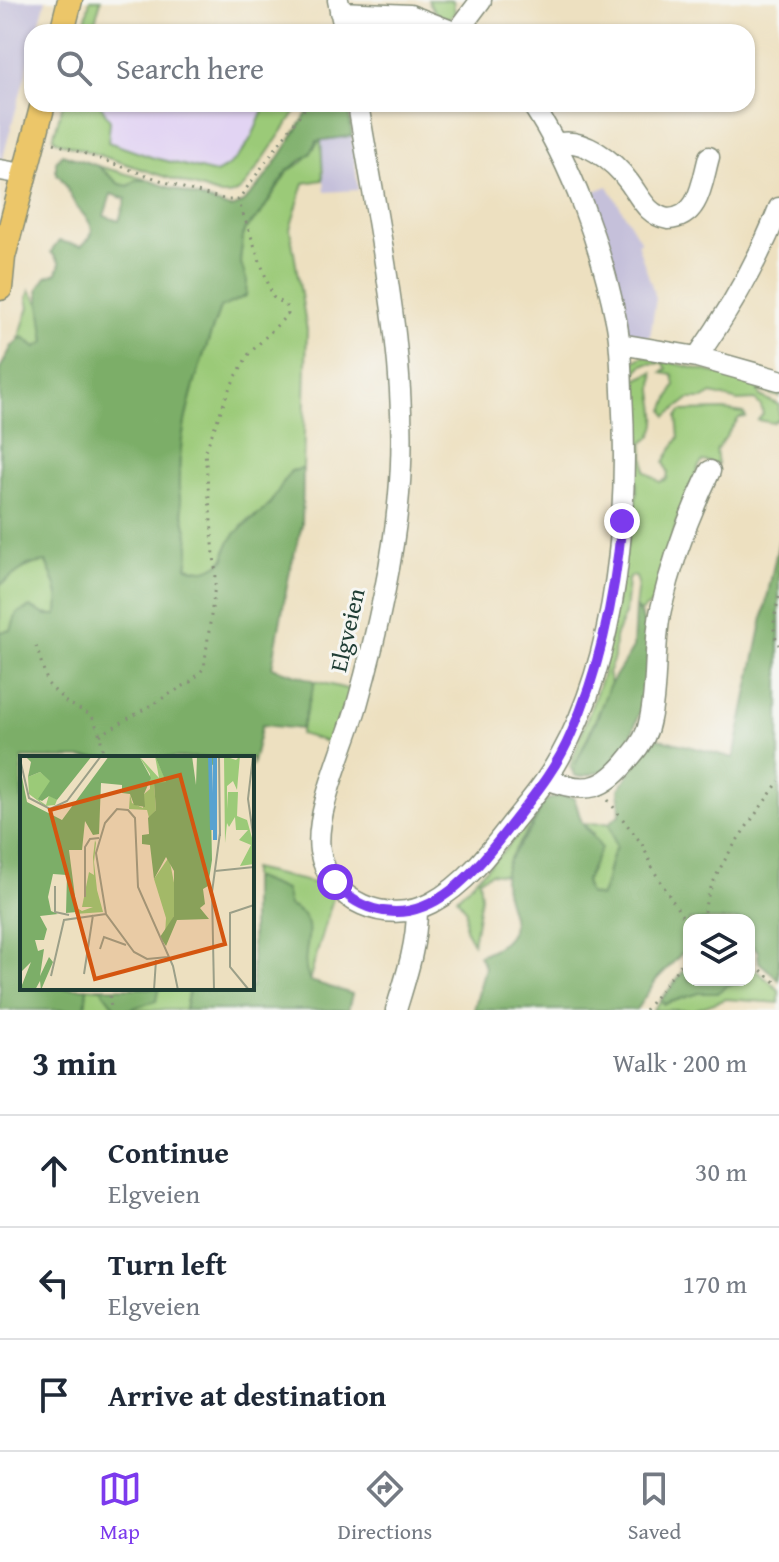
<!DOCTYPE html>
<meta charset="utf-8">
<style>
:root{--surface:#fff;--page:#f2f2f3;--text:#1f2937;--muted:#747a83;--line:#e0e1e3;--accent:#7c3aed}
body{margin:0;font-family:"Gentium Book Plus",serif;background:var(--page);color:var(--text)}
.controls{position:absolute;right:24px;bottom:24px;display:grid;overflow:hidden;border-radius:16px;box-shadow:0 2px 6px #0004}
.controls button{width:72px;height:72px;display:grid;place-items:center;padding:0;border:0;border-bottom:2px solid var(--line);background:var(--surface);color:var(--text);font:40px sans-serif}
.stop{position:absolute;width:24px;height:24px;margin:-18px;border:6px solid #7c3aed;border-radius:50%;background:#fff}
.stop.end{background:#7c3aed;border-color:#fff;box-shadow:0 2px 8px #0008}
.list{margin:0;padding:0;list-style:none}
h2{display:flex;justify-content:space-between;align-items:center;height:104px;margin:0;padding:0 32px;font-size:34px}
h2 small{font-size:26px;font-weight:400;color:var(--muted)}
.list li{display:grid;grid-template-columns:52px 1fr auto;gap:24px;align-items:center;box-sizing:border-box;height:112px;padding:0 32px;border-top:2px solid var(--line)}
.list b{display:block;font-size:30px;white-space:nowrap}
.list p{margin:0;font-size:26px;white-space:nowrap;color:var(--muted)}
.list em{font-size:26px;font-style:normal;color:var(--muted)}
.icon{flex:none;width:44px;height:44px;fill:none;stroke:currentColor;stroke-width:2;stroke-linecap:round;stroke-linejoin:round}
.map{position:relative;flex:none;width:779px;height:1010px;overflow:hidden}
.search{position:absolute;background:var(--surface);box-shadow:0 2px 6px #0004;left:24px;right:24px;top:24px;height:88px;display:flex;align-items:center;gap:20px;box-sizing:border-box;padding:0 28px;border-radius:24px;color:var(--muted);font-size:30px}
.sheet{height:440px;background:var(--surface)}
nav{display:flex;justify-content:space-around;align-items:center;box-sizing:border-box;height:112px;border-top:2px solid var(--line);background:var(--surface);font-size:22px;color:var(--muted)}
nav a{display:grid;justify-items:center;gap:4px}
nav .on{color:var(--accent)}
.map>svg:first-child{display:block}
.built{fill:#e2d4f3}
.industrial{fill:#c5c0da}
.green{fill:#9bca78;stroke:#5d8456;stroke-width:2}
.forest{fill:#7cae68;stroke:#4e764e;stroke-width:2;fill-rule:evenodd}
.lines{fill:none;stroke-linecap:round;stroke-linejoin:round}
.minor-casing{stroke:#868e7a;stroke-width:23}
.major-casing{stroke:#868e7a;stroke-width:27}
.path{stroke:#868e7a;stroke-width:3;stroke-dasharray:2 6;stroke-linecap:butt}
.minor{stroke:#fff;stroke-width:20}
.major{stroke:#ecc669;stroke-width:24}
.route{stroke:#7c3aed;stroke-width:10}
.labels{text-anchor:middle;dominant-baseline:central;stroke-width:6;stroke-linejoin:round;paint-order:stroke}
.street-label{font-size:24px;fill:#1f3d34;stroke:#f6f6f2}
.inset-river{fill:none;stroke:#58a2d0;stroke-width:4}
.inset-road{fill:none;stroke:#9b9f88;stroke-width:2}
.view{fill:#d45610;fill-opacity:0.15;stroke:#d45610;stroke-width:4}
.inset-edge{fill:none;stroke:#1f3d34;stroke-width:4}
</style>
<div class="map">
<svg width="779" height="1010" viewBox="0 0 779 1010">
<rect width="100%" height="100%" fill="#f6f6f2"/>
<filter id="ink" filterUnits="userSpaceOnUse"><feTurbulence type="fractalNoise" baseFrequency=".0125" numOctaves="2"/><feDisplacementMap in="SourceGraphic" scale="16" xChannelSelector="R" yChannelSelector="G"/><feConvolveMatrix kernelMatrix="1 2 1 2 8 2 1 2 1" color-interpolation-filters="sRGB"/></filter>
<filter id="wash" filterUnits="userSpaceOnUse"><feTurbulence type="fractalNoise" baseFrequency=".006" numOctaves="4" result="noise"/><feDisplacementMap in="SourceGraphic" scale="32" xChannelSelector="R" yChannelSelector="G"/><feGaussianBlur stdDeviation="1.8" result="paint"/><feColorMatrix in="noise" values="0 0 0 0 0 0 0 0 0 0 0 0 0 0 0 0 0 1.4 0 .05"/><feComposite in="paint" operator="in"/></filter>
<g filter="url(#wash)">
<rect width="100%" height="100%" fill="#ede0c0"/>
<!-- built -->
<path class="built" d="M63 104H301L249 180 241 191 231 196 221 195 59 142 53 138Z"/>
<!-- industrial -->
<path class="industrial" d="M0 0H46L37 32H32V51L0 168Z
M352 136 358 190 325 192 321 139Z
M608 186 641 242 637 243 656 298 650 337 639 338 627 331 587 194Z"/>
<!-- green -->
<path class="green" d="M90 0H101L92 32H83Z
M428 0H453L455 13 449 18C437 16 433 11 428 0Z
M63 104H100L110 121 108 142 154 158 216 173C244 160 255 133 265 104H301L249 180C241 191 235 196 221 195L59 142 53 138Z
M321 139 323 180 304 183 290 229 307 330 303 469 291 471C283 483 276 498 266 508 260 514 251 517 245 523 223 543 232 581 187 567 194 535 180 518 179 488 177 426 199 366 220 308L230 302 247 282 240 260 244 230 260 215 288 171 303 162Z
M98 166 148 180H136L129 186 119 184Z
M30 290 41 306 45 342 36 347 25 338 18 340 29 307 27 299Z
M643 356 779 388V397L758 390 760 396 779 405V419L773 423 758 420 763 414 761 406 755 400 738 401 712 394 703 399H689L667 416 664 410 675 385 673 375 662 373 667 369 663 362C648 368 645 356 634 376L636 380 653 372C654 378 653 384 653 391 655 407 663 433 643 443L645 471 660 482 667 479 668 472 664 462 679 437 677 417 681 411 724 410 743 413 746 417 739 418 716 451 718 464 703 461 699 466 680 511 654 602 640 612 635 608 638 583 636 577 631 576 628 580 625 614 615 637 614 658 608 673 611 684 574 767V774L570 767 602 676 637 493 630 368 634 362Z
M39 562H46C54 579 62 596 58 615L17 613 11 631 0 632V585L13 573Z
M315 681 351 690 334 744 300 734Z
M543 803C533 828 509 849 505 875L491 873 479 879 481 897 473 943 465 929 466 909 457 898 510 844Z
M609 823 616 847C606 864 609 881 600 897L589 894 585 882 591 870 593 833 583 824Z
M252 869 323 885 333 898 309 981C294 951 327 922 289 906L285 890 255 878 252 879Z
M749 964 779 990V1003L726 999 694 1010H653L661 1000 664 1004 699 993H717L728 985 749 980Z
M87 988 101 989 117 1010H85Z
M160 988H189L185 1010H127L155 1001Z"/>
<!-- forest -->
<path class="forest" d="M313 104H348L352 136 317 141 311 153 287 171 260 215 244 230 240 260 247 282 246 296 220 308C199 366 177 426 179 488 180 517 194 535 187 567 205 573 210 570 225 559 225 532 252 523 267 507 276 497 282 482 291 471L303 469 302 525 290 570 272 667 315 681 301 729 262 725 252 766V758H22V988H87L85 1010H0V632L11 630 17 613 30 607 46 615H57C62 597 54 579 46 562L28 565 0 585V369L12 346 22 337 36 347 45 342 38 289 46 277 57 273 60 263 51 252 59 241 81 246C86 242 92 238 92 230 91 220 82 214 77 207 68 195 68 183 56 173V161L62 154 98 166 119 184 129 186 136 180H148L230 208C254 207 298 126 313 104ZM111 194 126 199 119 221 104 216Z
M779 540V980L759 962 758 951 749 943V920H689V946L657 979 636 1010H474L485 967 479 955C543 932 494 905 506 867 511 853 522 841 530 830 536 821 540 811 544 801L559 796 573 797C579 806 578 819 585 827 591 834 596 839 601 848L585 882 589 894 600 897C609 882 606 864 616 847L609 823 620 814 619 789 638 759 657 738 734 758Z
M635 608C664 636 641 739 612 764 603 772 590 775 578 777L574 774V767L597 719 608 688 633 648Z
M255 878 285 890 289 906C328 922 294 951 310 981L352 994 348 1010H185L189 988H252V879Z
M689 964V980H741L738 984 728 985 717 993H699L664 1004 661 1000Z
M96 988H160L156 1001 127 1010H117L101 989Z"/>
</g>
<g filter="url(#ink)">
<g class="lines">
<defs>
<path id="minor" d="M338 0 345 32
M340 12 410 15 454 32
M457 32 481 0
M358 104C378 228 411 369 399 494 393 565 376 637 357 705 346 744 314 813 320 851 329 902 387 926 431 903 465 885 490 852 513 822 530 801 547 781 560 757 619 652 629 509 622 391 621 367 621 343 616 320 602 249 572 164 532 104
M556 144C582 136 614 161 629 182 641 198 647 215 668 219 700 218 702 181 709 157
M0 170 23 174
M620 344 697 357 779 380
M697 357C730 310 758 262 779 208
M547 779C587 795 605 790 631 756 640 746 648 732 650 719 658 683 653 645 661 609 672 561 689 515 710 471
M396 1010C406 977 417 945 417 910"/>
<path id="major" d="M62 32 70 0
M0 288 3 257 43 104"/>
</defs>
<!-- minor casing -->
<use href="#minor" class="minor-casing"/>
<!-- major casing -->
<use href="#major" class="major-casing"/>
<!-- path -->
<path class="path" d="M29 88 32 77
M54 143 186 189 227 200H238L308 104
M779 597C775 614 770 630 779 645
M36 646 48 684 66 702 92 716 100 735 104 758
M100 735 192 681 204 668 216 578 205 452 230 387 248 355 288 314 286 305 273 297 238 200
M608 800 642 844 654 871 689 927
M703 920C706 873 754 819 779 781
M749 960 779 985
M109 988 111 1010
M645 1010 689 954"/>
<!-- minor -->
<use href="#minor" class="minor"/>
<!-- major -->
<use href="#major" class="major"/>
</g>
</g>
<g class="lines" filter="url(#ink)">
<!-- route -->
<path class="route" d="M335 882C346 896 357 904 374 909 436 927 481 863 514 821 536 793 557 767 571 734 601 667 615 594 622 521"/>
</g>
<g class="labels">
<!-- street labels -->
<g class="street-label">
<text transform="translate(347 630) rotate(-77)">Elgveien</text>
</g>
</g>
<!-- overview -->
<g transform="translate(20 756)">
<rect width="234" height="234" fill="#ede0c0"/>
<path d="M119 0 139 22 135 0 147 27H134L136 54 129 62 127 54 109 53 110 38 112 47 123 52 124 38 130 33V18ZM204 0 216 4 220 0 217 34 213 25 207 30V53L208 36H218L217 60 227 64 234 89V108L220 110 231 89 219 84 228 74H216L215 61 209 71 207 67 205 87ZM20 16 31 25 20 45 26 49 29 39 37 44 35 49 25 50 9 38 8 21ZM75 84 76 87 74 106 77 134 83 156 55 158 57 152 62 155 73 151H62L69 116 74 119 73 101ZM149 101 156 137 154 160 145 179 146 162 134 123Z" fill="#9bca78"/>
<path d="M5 0H72L37 44 29 40 22 45 18 43 30 25 20 16 8 21 11 6ZM89 0H119L131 22 124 38 125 51 114 49 110 38 102 37V29L81 27 79 78 73 79 65 65 62 94H49L57 156 46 157 47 119 33 118 28 141 31 155 38 158 20 160 27 173 24 184H15L18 195 24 193 20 220 29 201 33 206 21 234 20 225 15 234H0L11 206 0 217V11L7 46 42 64ZM135 0H172L176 29 177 0H197V12L190 7 192 104 188 130 183 133 185 148 180 152 189 163 157 164 146 190 140 181 154 160V115L146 101 134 123 130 89 122 88V79L129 78 128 62 136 54 134 27 146 26Z" fill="#7cae68"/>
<path class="inset-river" d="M190 0 192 74M195 84V0"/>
<path class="inset-road" d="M199 0 200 80M233 0 228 43 234 85M0 3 9 42 30 53 47 45 81 0M195 115 234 111M35 130V156L49 159M65 141V91L70 83 79 82M80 193 84 181 106 189M148 201 127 203 114 196 86 158 76 97 85 67 97 53 108 54 115 62 118 131 153 210 158 234M64 218 73 159M31 220 44 164 86 158M134 234 136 204M194 234 192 136 200 77M229 234 210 211V157L234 149"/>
<path class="view" d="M160 19 205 188 75 223 30 54Z"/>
<rect width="234" height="234" class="inset-edge"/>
</g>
</svg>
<div class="controls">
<button><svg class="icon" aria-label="layers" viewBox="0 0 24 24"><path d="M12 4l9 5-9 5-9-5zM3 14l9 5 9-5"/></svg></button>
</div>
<div class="stop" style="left:335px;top:882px"></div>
<div class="stop end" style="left:622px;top:521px"></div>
<div class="search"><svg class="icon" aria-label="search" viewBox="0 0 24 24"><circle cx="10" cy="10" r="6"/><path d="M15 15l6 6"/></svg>Search here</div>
</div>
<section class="sheet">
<h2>3 min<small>Walk · 200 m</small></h2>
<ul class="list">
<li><svg class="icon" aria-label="ahead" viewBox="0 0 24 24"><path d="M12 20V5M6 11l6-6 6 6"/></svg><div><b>Continue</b><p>Elgveien</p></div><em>30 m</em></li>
<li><svg class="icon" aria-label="left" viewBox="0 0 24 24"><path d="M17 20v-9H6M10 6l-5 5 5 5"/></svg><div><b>Turn left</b><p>Elgveien</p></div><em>170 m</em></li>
<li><svg class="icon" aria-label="arrive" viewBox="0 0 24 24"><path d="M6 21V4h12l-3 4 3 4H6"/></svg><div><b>Arrive at destination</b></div></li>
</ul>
</section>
<nav>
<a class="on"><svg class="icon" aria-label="map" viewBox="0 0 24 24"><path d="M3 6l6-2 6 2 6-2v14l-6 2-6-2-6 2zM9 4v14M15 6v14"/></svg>Map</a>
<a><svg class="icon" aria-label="directions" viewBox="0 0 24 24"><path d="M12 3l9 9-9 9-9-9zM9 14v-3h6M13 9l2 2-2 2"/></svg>Directions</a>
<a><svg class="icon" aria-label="saved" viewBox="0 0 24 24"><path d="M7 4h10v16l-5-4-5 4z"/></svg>Saved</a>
</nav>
